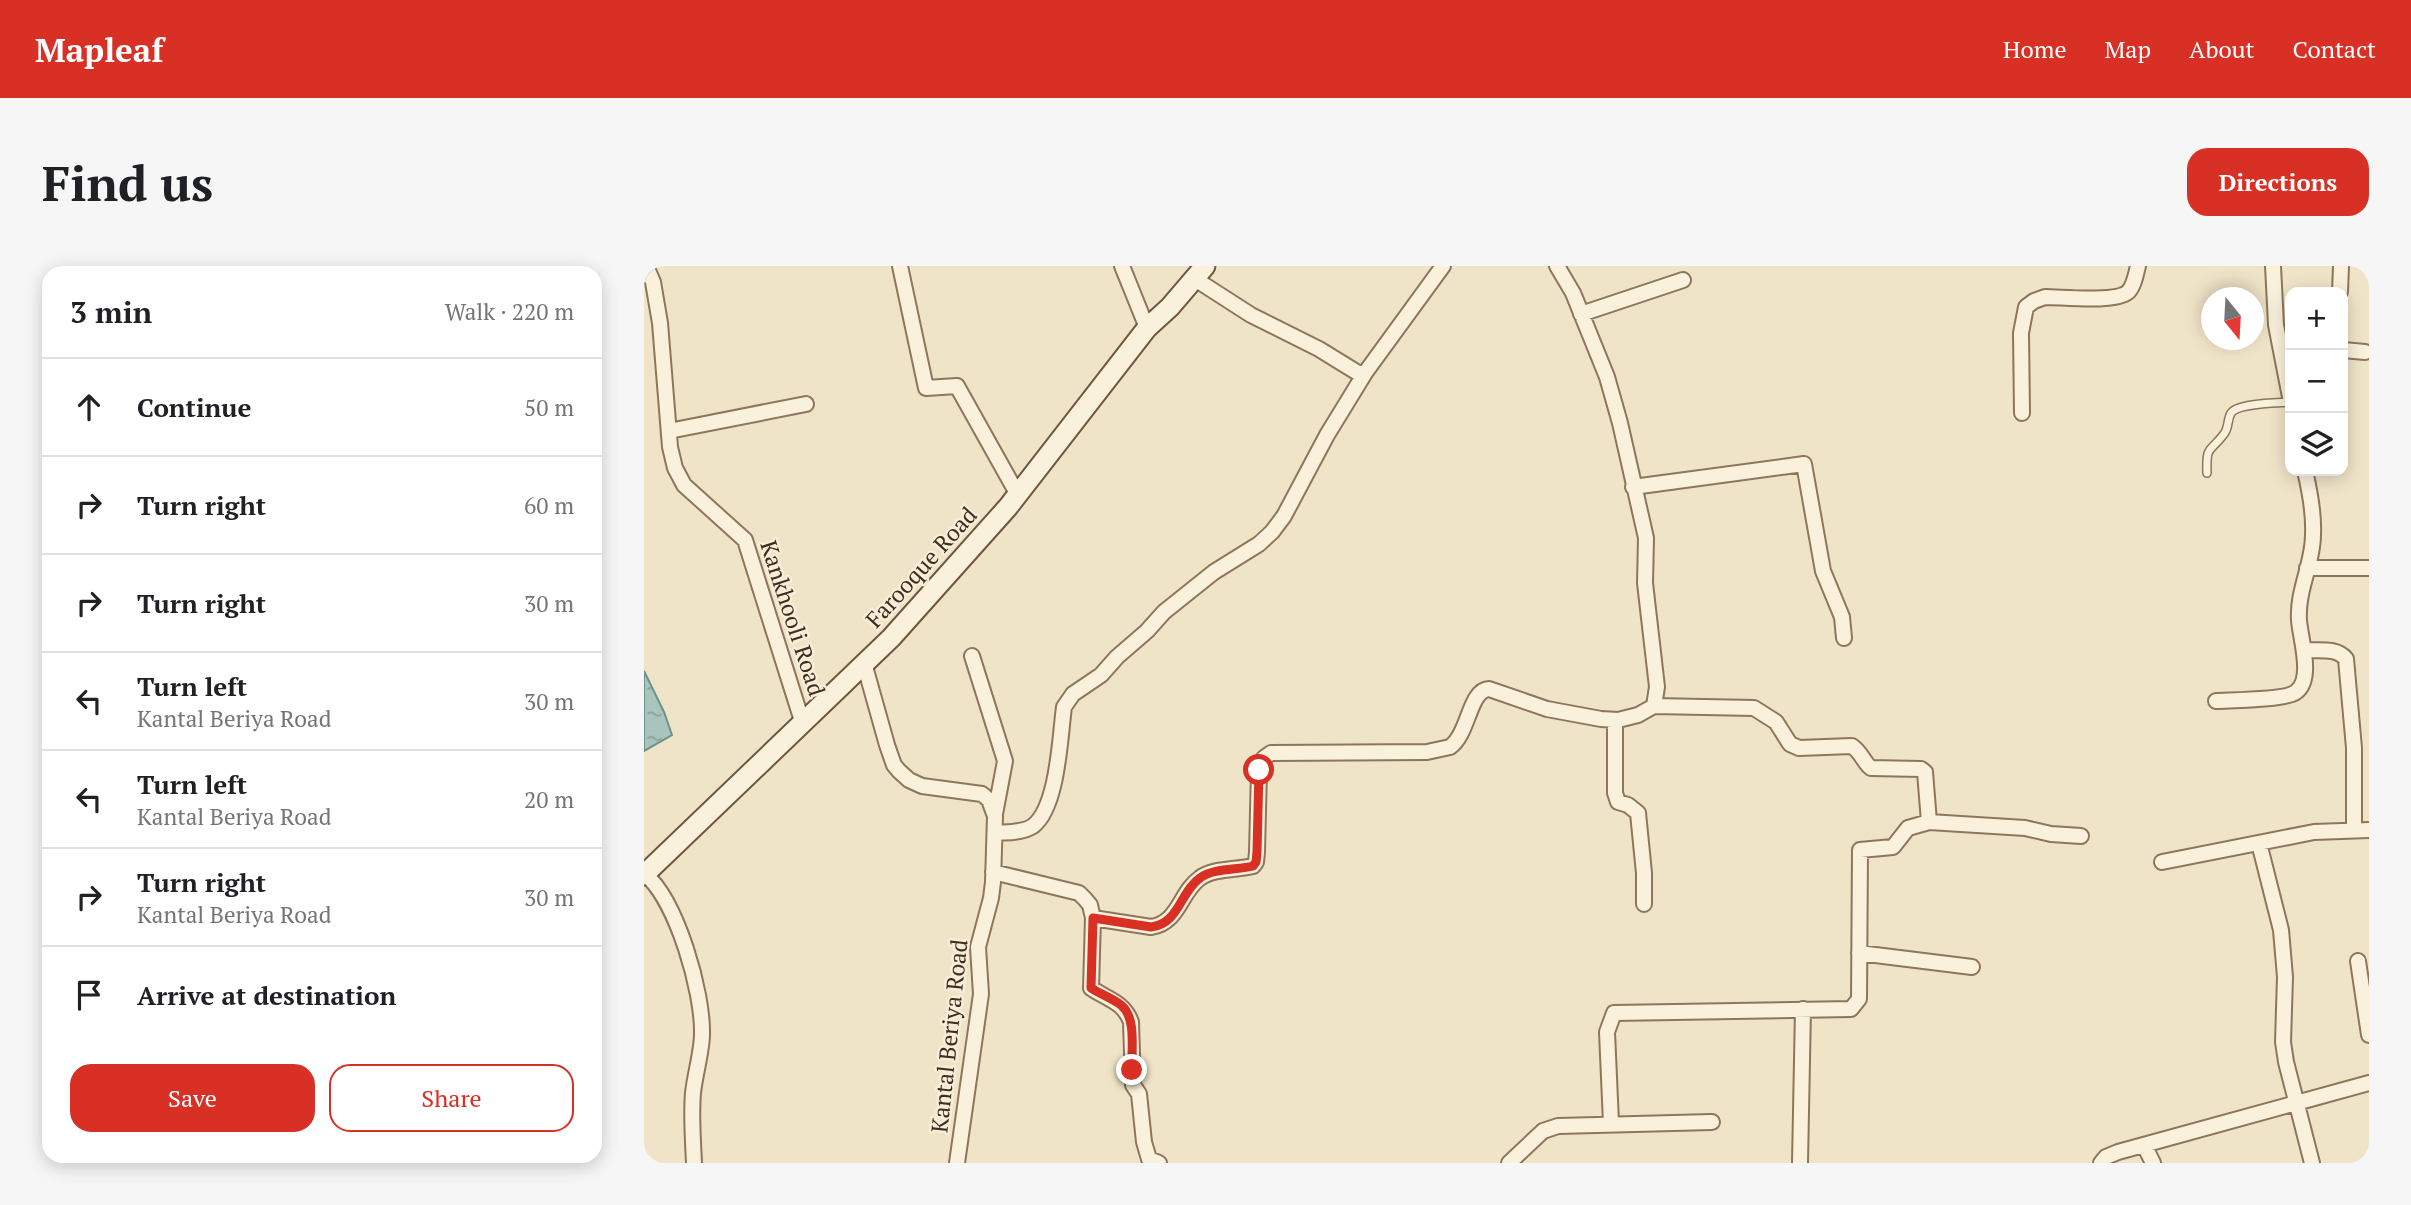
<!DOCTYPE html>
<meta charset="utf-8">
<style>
:root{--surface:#fff;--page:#f6f6f6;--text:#202124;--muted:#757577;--line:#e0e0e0;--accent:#d93025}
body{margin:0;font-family:"PT Serif",serif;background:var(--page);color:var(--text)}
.controls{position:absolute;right:21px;top:21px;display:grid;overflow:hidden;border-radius:14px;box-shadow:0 4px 18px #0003}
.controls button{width:63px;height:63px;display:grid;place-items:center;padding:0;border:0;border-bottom:2px solid var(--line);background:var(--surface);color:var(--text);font:35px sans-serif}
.compass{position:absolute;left:1557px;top:21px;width:63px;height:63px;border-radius:50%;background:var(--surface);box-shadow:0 4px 18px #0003;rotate:162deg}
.stop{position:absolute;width:21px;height:21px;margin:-16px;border:5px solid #d93025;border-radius:50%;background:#fff}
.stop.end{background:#d93025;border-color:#fff;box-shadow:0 2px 7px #0008}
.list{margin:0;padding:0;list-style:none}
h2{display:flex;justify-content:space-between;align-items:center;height:91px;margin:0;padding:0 28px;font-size:30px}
h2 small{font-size:23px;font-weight:400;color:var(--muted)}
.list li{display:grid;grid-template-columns:46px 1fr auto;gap:21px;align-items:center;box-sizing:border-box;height:98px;padding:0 28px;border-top:2px solid var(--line)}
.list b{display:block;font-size:26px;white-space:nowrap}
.list p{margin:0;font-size:23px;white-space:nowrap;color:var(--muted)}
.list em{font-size:23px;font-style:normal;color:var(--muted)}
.actions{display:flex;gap:14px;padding:21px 28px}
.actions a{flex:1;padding:16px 0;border:2px solid var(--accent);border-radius:21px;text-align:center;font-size:24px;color:var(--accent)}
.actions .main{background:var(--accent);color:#fff}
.icon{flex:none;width:38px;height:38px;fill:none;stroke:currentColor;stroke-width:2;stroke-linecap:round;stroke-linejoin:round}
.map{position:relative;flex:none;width:1725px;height:897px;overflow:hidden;border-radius:21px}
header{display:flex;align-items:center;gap:42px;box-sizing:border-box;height:98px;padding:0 35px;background:var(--accent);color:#fff}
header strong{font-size:33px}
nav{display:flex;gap:38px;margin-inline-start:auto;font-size:24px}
.intro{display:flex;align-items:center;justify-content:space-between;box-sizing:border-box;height:168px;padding:0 42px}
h1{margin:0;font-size:49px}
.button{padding:18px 32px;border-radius:21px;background:var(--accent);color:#fff;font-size:24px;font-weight:700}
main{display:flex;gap:42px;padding:0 42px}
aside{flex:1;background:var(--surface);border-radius:21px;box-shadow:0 4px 18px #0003}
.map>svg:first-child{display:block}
.water{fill:url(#water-ripples);stroke:#6f938a;stroke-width:2}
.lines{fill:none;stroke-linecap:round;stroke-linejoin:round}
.service-casing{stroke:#8d765c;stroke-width:10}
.minor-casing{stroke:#8d765c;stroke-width:18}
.secondary-casing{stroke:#6f573f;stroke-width:23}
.service{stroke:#faf1dc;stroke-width:7}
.minor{stroke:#faf1dc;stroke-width:14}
.secondary{stroke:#faf1dc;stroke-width:19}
.route{stroke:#d93025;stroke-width:9}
.labels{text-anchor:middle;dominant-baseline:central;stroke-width:5;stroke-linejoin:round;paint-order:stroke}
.street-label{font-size:23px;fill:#3d2e20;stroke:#f7eed8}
</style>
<header>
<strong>Mapleaf</strong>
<nav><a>Home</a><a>Map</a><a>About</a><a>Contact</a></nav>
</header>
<div class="intro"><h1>Find us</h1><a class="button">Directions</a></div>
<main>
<aside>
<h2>3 min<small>Walk · 220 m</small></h2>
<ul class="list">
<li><svg class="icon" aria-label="ahead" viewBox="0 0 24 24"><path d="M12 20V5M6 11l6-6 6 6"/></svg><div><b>Continue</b></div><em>50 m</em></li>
<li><svg class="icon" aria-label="right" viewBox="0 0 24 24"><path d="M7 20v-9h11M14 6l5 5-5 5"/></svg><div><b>Turn right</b></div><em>60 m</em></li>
<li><svg class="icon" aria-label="right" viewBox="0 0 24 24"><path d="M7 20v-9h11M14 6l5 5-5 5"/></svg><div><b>Turn right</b></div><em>30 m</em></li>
<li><svg class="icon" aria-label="left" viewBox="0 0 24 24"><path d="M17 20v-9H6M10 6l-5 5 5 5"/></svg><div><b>Turn left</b><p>Kantal Beriya Road</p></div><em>30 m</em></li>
<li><svg class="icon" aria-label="left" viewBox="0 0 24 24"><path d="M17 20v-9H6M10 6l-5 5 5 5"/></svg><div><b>Turn left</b><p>Kantal Beriya Road</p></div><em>20 m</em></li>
<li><svg class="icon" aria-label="right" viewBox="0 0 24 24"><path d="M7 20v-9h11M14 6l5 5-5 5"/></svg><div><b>Turn right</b><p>Kantal Beriya Road</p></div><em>30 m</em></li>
<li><svg class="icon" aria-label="arrive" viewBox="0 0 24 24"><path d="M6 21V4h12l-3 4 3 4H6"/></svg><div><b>Arrive at destination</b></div></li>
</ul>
<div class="actions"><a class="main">Save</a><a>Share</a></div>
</aside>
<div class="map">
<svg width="1725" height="897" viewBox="0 0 1725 897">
<defs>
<pattern id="water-ripples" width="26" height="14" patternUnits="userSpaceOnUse" patternTransform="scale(1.75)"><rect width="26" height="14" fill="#a9c4bc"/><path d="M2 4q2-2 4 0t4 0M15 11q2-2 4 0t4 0" fill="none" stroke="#8ba098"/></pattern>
</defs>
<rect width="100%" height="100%" fill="#f0e4c8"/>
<!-- water -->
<path class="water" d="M0 405 20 446 28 469 0 485Z"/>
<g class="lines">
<defs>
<path id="service" d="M1563 207C1562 178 1566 187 1580 168 1585 162 1583 154 1587 147 1594 137 1634 137 1646 136"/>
<path id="minor" d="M2 0 9 16 16 57 26 181 31 202 40 219 101 274 158 455
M256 0 282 122 313 120 374 229
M478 0 503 62
M913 0 929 27 963 111 976 157 1002 272 1001 317 1013 421 1010 440
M1629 0 1632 59 1646 131
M551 13 607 49 675 83 714 107H721L799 0
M1696 26 1697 0
M937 48 1039 14
M1699 84 1721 86
M1378 147 1377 67 1382 41 1390 35 1401 31C1419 31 1471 37 1484 26 1490 20 1492 8 1494 0
M25 165 162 138
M989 221 1160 198 1179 305 1198 351 1200 372
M1663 302H1725
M1660 384C1675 385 1693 381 1702 393L1710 482V564
M328 390 361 495 351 548
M220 397 243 479 250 499 255 505 265 514 278 520 338 528 345 534 351 550 349 616 347 632 334 681 337 728 313 897
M1572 435C1587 434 1642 434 1652 426 1670 413 1656 372 1655 354 1653 324 1669 298 1669 269 1670 248 1666 226 1661 205
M971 454V527L974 536 984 539 994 547 1000 607V638
M352 567C363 566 379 567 389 560 414 541 416 470 420 441L429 428 457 409 473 391 503 365 520 346 570 306 615 278 628 266 640 250 683 169 721 107
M1615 577 1637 664 1641 711 1639 776 1642 796 1668 897
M1518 596 1670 566 1725 564
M349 606 435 627 441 633 446 639 449 652 447 722C463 733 480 736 487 756L489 819 495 828 500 876 505 893 515 897
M1 608C33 635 59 726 58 768 58 785 51 808 49 827 47 850 49 874 50 897
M449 652 507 661C535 657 536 626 556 612 569 602 593 604 609 600L612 596 613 586 615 504 620 492 627 487 783 486 806 481C825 468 825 424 845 423L903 443 957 453 974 454 994 449 1010 440 1110 442 1132 456 1146 478 1155 482 1208 480C1218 487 1220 497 1227 502L1277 503 1281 506 1285 556 1381 562 1407 568 1437 570
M1215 687 1328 701
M1714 695 1725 769
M967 857 963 766 970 747 1207 743 1215 733 1216 584 1249 581 1264 562 1285 556
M1500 879 1509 897
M865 897 899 865 914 860 1068 856
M1156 897 1159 743
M1457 897 1462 891 1474 886 1725 817"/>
<path id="secondary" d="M0 609 247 372 364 241 503 62 526 41 561 0"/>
</defs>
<!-- service casing -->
<use href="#service" class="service-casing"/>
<!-- minor casing -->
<use href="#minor" class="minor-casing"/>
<!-- secondary casing -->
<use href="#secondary" class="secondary-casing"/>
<!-- service -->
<use href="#service" class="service"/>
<!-- minor -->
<use href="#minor" class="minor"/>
<!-- secondary -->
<use href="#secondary" class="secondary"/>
</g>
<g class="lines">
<!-- route -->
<path class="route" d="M488 804C487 784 493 752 477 739 468 732 456 728 447 722L449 652 507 661C535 658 536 626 556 612 569 602 593 604 609 600L612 596 613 586 615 504"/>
</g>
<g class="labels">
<!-- street labels -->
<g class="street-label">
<text transform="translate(277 301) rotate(-48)">Farooque Road</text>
<text transform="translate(149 352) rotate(72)">Kankhooli Road</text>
<text transform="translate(305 770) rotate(-84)">Kantal Beriya Road</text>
</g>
</g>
</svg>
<div class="controls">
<button>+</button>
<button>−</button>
<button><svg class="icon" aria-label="layers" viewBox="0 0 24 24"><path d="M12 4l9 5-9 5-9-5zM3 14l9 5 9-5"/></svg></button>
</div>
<svg class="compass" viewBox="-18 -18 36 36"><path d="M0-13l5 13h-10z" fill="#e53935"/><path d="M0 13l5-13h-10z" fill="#757577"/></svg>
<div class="stop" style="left:615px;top:504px"></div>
<div class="stop end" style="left:488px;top:804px"></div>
</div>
</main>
